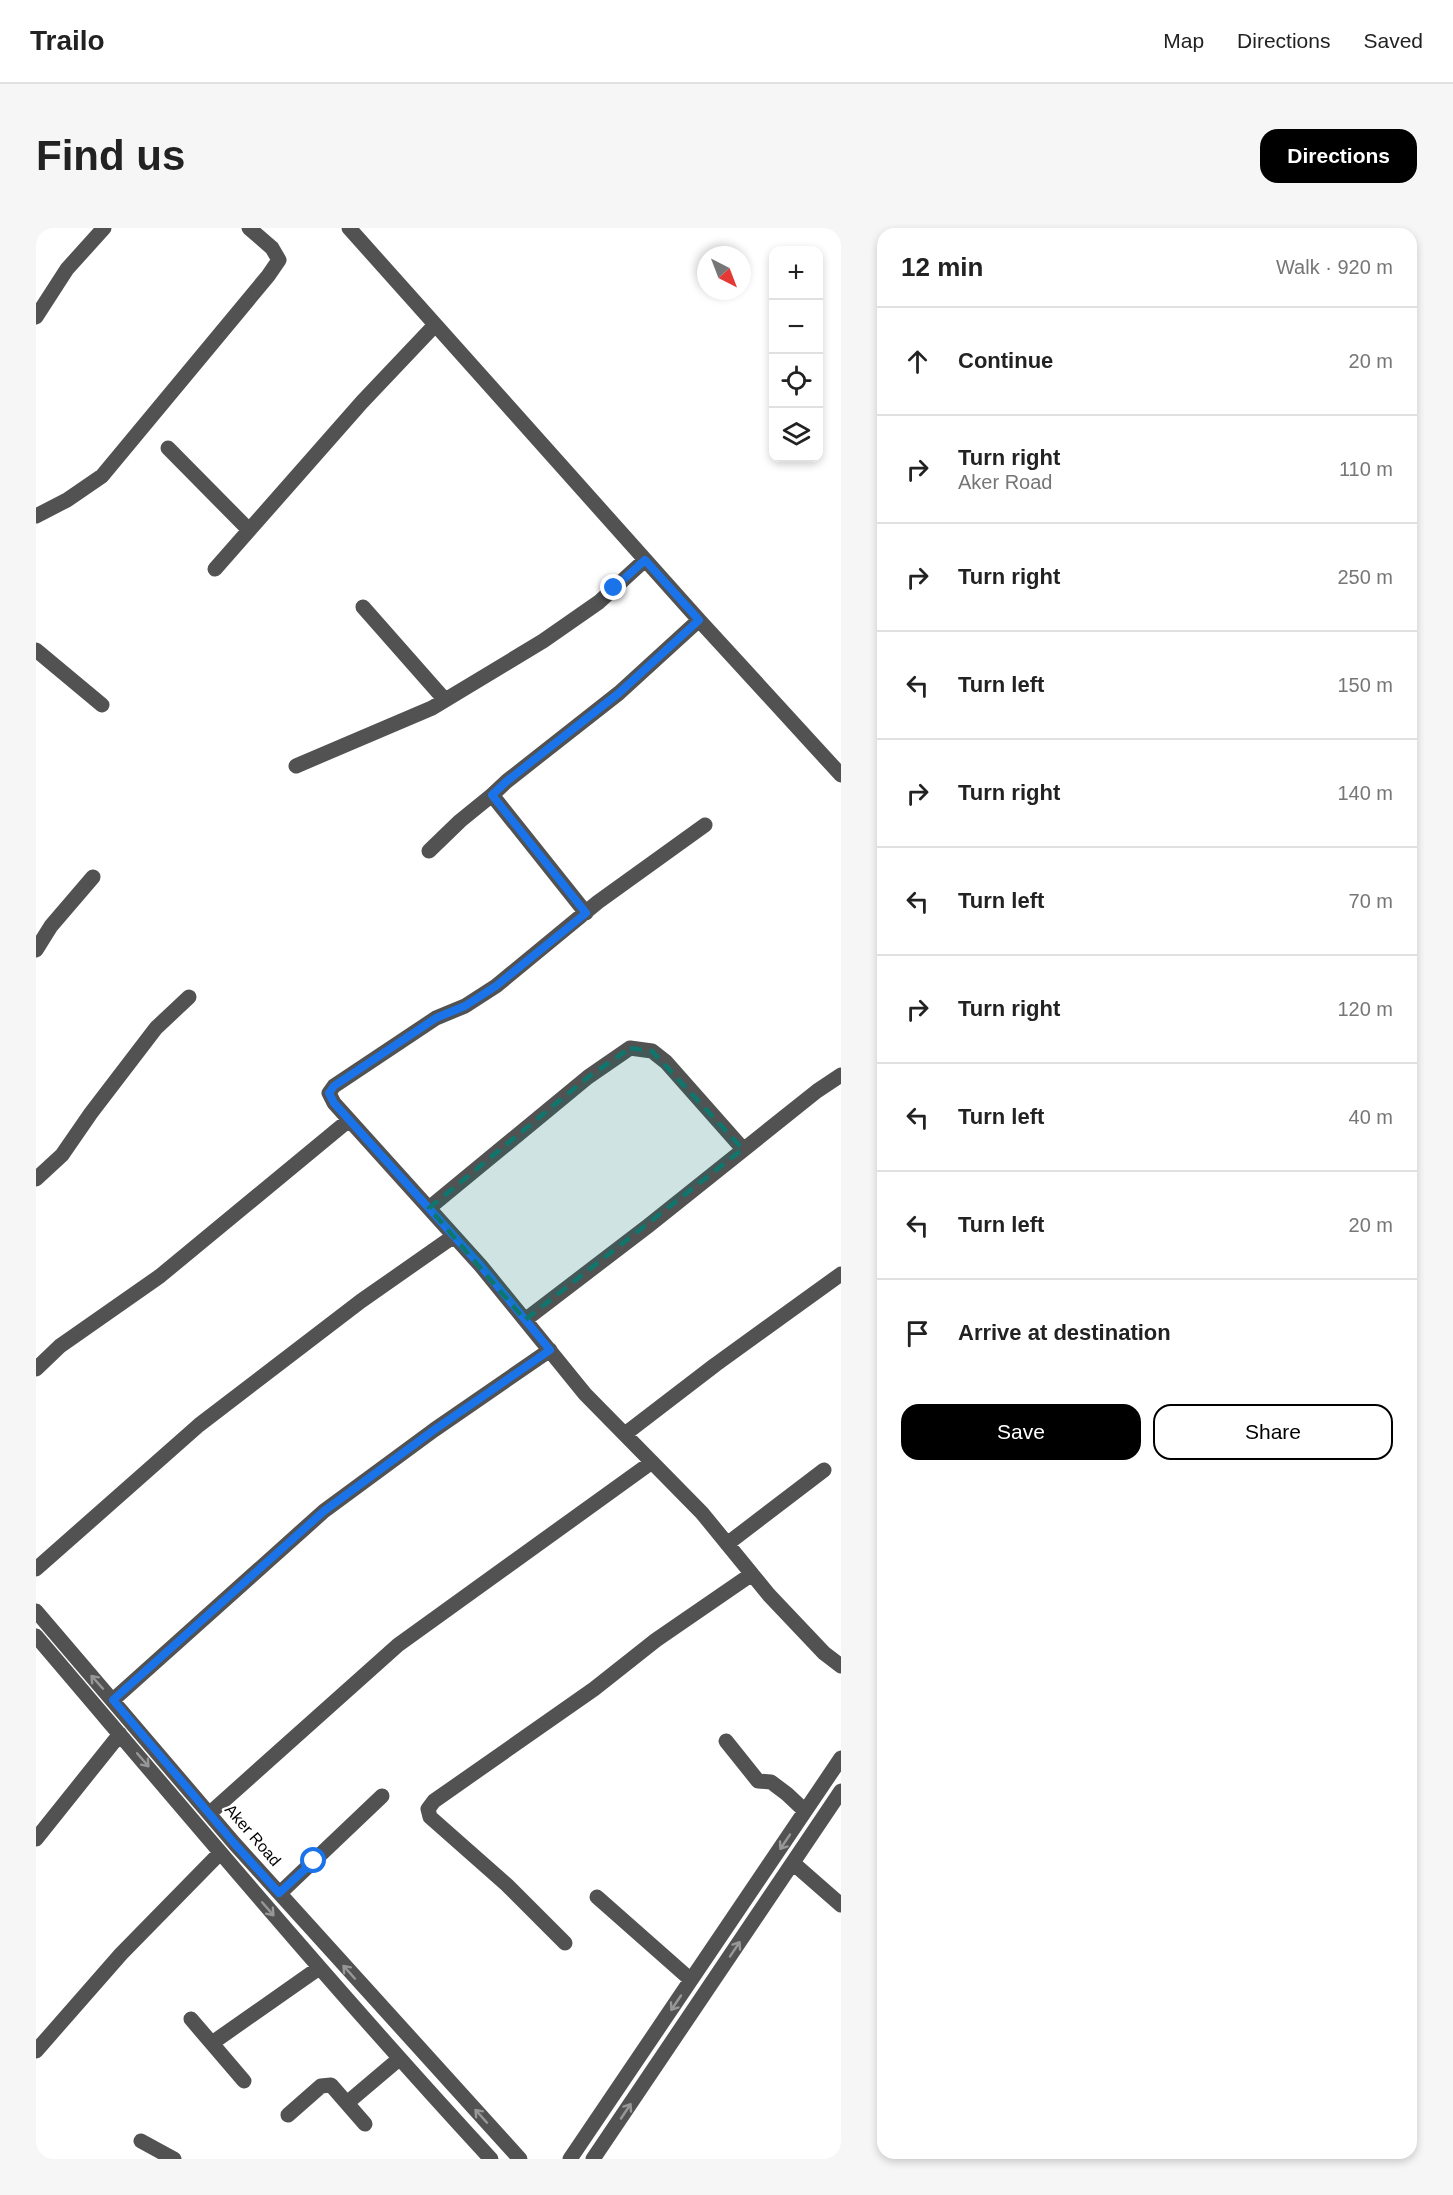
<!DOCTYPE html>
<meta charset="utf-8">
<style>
:root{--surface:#fff;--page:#f6f6f6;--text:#222;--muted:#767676;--line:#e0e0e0;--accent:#000}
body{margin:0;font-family:Arial,sans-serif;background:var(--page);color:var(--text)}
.controls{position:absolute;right:18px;top:18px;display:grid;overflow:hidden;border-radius:12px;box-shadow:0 3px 9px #0003}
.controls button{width:54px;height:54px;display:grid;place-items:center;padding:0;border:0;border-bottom:2px solid var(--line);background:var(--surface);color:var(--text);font:30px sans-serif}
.compass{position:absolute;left:661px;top:18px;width:54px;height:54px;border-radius:50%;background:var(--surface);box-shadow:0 3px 9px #0003;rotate:138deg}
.stop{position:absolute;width:18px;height:18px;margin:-14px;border:4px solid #1a73e8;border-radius:50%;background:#fff}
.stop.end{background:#1a73e8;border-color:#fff;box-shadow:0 2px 6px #0008}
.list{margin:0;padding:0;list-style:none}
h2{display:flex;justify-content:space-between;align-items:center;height:78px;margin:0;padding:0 24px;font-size:26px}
h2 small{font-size:20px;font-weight:400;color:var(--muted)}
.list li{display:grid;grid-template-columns:39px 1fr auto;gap:18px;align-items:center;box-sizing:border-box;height:108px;padding:0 24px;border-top:2px solid var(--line)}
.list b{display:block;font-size:22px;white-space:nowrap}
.list p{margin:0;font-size:20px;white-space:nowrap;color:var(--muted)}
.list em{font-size:20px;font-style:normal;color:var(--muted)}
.actions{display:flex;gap:12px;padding:18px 24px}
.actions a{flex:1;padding:14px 0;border:2px solid var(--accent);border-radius:18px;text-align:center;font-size:21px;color:var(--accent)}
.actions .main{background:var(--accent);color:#fff}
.icon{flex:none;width:33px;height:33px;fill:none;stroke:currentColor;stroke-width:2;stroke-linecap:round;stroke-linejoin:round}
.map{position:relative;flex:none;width:805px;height:1931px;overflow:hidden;border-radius:18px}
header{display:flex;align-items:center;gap:36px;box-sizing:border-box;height:84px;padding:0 30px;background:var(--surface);border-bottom:2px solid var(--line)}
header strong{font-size:28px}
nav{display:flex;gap:33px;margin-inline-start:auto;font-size:21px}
.intro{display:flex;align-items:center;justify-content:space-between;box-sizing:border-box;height:144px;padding:0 36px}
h1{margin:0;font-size:42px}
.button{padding:15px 27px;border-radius:18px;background:var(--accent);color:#fff;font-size:21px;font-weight:700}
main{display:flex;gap:36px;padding:0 36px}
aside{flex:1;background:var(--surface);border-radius:18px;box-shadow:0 3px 9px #0003}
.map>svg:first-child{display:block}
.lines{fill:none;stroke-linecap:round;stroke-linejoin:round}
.minor{stroke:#525252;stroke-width:15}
.oneway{stroke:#979797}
.route{stroke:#1a73e8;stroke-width:8}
.marked{fill:#0f766e;fill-opacity:0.2;stroke:#0f766e;stroke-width:4.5;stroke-dasharray:12 8;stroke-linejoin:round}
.labels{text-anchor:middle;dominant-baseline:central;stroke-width:4.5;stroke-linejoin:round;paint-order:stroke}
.street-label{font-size:16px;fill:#000;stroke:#fff}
</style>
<header>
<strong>Trailo</strong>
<nav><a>Map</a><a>Directions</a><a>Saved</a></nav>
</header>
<div class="intro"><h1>Find us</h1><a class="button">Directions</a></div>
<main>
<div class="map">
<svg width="805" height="1931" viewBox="0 0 805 1931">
<rect width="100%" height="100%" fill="#fff"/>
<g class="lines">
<!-- minor -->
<path class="minor" d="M313 0 663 392 805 547
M0 89 31 41 68 0
M132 220 213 302
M0 288 31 272 66 248 232 48 243 32 236 20 213 0
M179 341 326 174 399 97
M327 379 409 472
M0 422 66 477
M260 538 396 480 507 413 563 374 609 332
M669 597 562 674 460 758 429 778 400 790 298 858 293 865 298 875 445 1038 549 1166 666 1285 733 1367 788 1425 805 1438
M393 623 424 593 456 567
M550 685 456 567 471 553 583 465 663 392
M0 722 15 698 57 649
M0 951 26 927 55 885 120 800 153 769
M393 980 552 849 594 820 616 823 630 834 707 921
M489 1092 612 998 781 863 805 847
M0 1141 24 1118 124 1048 313 892
M589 1206 679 1137 805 1046
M691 1316 788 1242
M0 1341 163 1197 325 1073 418 1008
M0 1383 198 1615 484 1931
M0 1408C150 1584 298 1761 455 1931
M77 1472 288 1283 398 1202 514 1122
M690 1513 722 1553 735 1554 751 1566 769 1583
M174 1585 362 1417 616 1234
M0 1611 84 1506
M757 1635 805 1677
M244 1665 346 1568
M561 1669 655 1752
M529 1715 471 1657 394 1589 392 1581 398 1573 558 1461 620 1412 716 1346
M155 1791 208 1853
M176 1815 283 1740
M0 1823 85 1726 184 1625
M311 1875 363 1831
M252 1887 285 1858 295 1857 329 1896
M105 1913 138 1931
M534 1931 805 1530
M557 1931 805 1563"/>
</g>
<!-- one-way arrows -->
<defs><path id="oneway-shaft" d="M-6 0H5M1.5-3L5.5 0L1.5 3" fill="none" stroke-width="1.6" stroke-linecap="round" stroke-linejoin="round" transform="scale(1.5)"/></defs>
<g class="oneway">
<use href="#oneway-shaft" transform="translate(61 1454) rotate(-132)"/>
<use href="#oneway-shaft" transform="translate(107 1532) rotate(49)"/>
<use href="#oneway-shaft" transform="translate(749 1614) rotate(124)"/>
<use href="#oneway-shaft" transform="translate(232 1681) rotate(49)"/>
<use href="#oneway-shaft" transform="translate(699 1721) rotate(-56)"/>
<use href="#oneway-shaft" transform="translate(313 1744) rotate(-132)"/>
<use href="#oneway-shaft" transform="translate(640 1775) rotate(124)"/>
<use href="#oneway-shaft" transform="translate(590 1883) rotate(-56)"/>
<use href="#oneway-shaft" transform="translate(445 1888) rotate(-132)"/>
</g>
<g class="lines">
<!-- route -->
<path class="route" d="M278 1633 243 1665 198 1615 77 1472 288 1283 398 1202 514 1122 445 1038 298 875 293 865 298 858 400 790 429 778 460 758 550 685 456 567 471 553 583 465 663 392 609 332 578 360"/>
</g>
<!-- marked area -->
<path class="marked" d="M594 820 616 823 707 921 489 1092 393 980 552 849Z"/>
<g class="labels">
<!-- street labels -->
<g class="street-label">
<text transform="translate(217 1607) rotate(49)">Aker Road</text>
</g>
</g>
</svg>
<div class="controls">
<button>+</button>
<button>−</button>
<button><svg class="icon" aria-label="locate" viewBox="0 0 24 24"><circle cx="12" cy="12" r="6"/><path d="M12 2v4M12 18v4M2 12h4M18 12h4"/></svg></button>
<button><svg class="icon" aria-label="layers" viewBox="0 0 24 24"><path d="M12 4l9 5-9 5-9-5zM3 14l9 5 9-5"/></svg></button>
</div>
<svg class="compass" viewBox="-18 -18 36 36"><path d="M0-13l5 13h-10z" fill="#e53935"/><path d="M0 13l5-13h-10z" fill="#767676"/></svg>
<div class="stop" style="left:278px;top:1633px"></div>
<div class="stop end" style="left:578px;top:360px"></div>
</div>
<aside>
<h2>12 min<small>Walk · 920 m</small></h2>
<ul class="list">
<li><svg class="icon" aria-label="ahead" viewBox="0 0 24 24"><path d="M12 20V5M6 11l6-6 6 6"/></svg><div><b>Continue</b></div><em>20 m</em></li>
<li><svg class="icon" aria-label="right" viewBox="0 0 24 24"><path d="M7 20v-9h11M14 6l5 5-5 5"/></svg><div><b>Turn right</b><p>Aker Road</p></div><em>110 m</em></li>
<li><svg class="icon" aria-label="right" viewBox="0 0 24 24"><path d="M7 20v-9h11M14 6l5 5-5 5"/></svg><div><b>Turn right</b></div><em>250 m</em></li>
<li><svg class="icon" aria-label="left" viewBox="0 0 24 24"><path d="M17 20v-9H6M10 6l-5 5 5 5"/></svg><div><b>Turn left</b></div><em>150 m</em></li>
<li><svg class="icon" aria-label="right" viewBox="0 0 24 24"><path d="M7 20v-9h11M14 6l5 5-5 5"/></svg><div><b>Turn right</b></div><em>140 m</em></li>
<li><svg class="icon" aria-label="left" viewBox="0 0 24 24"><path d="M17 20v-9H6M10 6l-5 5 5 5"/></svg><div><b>Turn left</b></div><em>70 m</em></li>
<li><svg class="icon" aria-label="right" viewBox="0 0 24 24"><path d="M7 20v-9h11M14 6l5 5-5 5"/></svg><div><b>Turn right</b></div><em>120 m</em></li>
<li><svg class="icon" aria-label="left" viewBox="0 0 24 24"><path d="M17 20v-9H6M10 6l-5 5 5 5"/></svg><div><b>Turn left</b></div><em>40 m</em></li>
<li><svg class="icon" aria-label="left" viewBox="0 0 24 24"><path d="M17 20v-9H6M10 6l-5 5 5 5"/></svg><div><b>Turn left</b></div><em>20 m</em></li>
<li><svg class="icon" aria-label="arrive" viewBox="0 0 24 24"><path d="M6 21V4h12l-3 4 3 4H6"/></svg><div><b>Arrive at destination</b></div></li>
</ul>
<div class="actions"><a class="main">Save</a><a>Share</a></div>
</aside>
</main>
